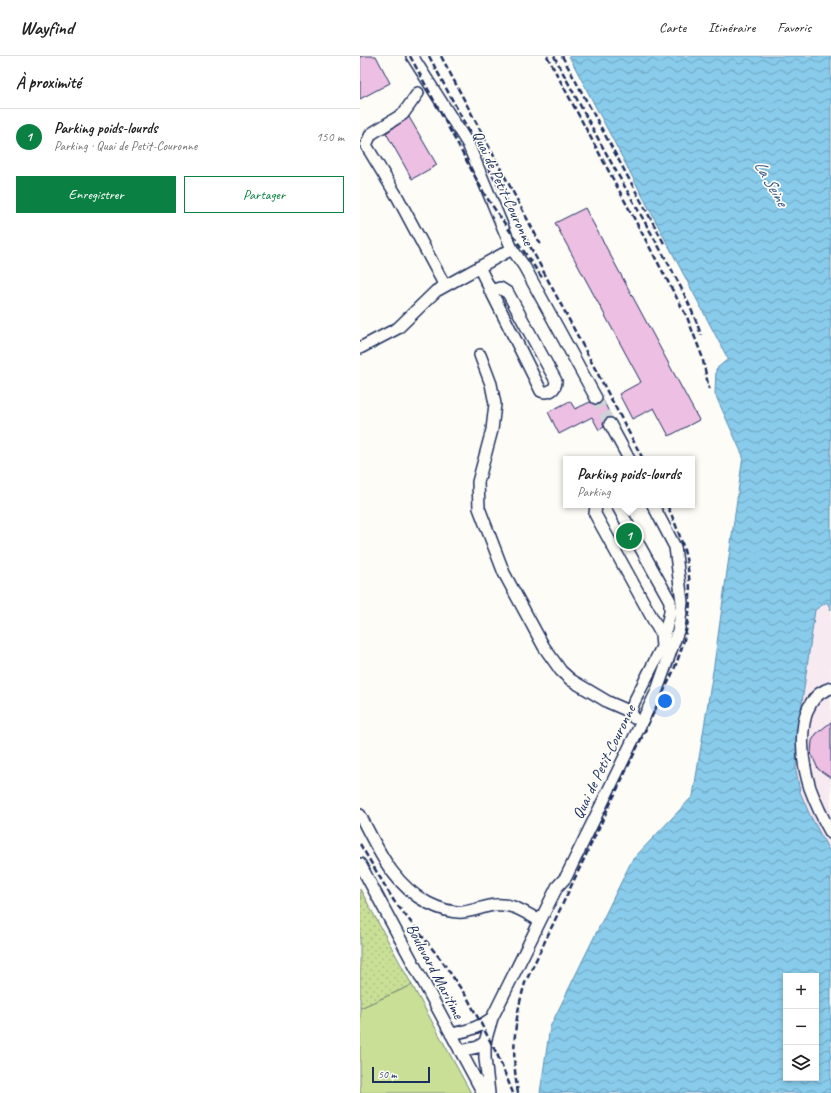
<!DOCTYPE html>
<html lang="fr">
<meta charset="utf-8">
<style>
:root{--surface:#fff;--page:#f2f2f2;--text:#222;--muted:#767676;--line:#e0e0e0;--accent:#0b8043}
body{margin:0;font-family:Caveat,sans-serif;background:var(--page);color:var(--text)}
.controls{position:absolute;right:12px;bottom:12px;display:grid;overflow:hidden;border-radius:0px;box-shadow:0 2px 6px #0003}
.controls button{width:36px;height:36px;display:grid;place-items:center;padding:0;border:0;border-bottom:1px solid var(--line);background:var(--surface);color:var(--text);font:20px sans-serif}
.scale{position:absolute;left:12px;bottom:10px;width:58px;box-sizing:border-box;padding-left:4px;border:2px solid #1b2f5e;border-top:0;font-size:11px;line-height:14px;white-space:nowrap;color:#1b2f5e;-webkit-text-stroke:3px #fdfcf7;paint-order:stroke}
.you{position:absolute;left:305px;top:645px;width:14px;height:14px;margin:-10px;border:3px solid #fff;border-radius:50%;background:#1a73e8;box-shadow:0 0 0 6px #1a73e833}
.badge{display:grid;place-items:center;width:26px;height:26px;border-radius:50%;background:var(--accent);color:#fff;font-size:13px;font-weight:700}
.pin{position:absolute;translate:-50% -50%;border:2px solid #fff;box-shadow:0 1px 4px #0006}
.popup{position:absolute;left:203px;top:400px;width:132px;height:52px;box-sizing:border-box;display:grid;place-content:center;border-radius:0px;background:var(--surface);filter:drop-shadow(0 1px 3px #0005);font-size:13px;white-space:nowrap;color:var(--muted)}
.popup b{font-size:15px;color:var(--text)}
.popup::after{content:'';position:absolute;left:50%;top:100%;margin-left:-8px;border:8px solid transparent;border-top-color:var(--surface)}
.list{margin:0;padding:0;list-style:none}
h2{display:flex;justify-content:space-between;align-items:center;height:52px;margin:0;padding:0 16px;font-size:17px}
h2 small{font-size:13px;font-weight:400;color:var(--muted)}
.list li{display:grid;grid-template-columns:26px 1fr auto;gap:12px;align-items:center;box-sizing:border-box;height:56px;padding:0 16px;border-top:1px solid var(--line)}
.list b{display:block;font-size:15px;white-space:nowrap}
.list p{margin:0;font-size:13px;white-space:nowrap;color:var(--muted)}
.list em{font-size:13px;font-style:normal;color:var(--muted)}
.actions{display:flex;gap:8px;padding:12px 16px}
.actions a{flex:1;padding:9px 0;border:1px solid var(--accent);border-radius:0px;text-align:center;font-size:14px;color:var(--accent)}
.actions .main{background:var(--accent);color:#fff}
.icon{flex:none;width:22px;height:22px;fill:none;stroke:currentColor;stroke-width:2;stroke-linecap:round;stroke-linejoin:round}
.map{position:relative;flex:none;width:471px;height:1037px;overflow:hidden}
header{display:flex;align-items:center;gap:24px;box-sizing:border-box;height:56px;padding:0 20px;background:var(--surface);border-bottom:1px solid var(--line)}
header strong{font-size:19px}
nav{display:flex;gap:22px;margin-inline-start:auto;font-size:14px}
main{display:flex}
aside{flex:1;background:var(--surface)}
.map>svg:first-child{display:block}
.built{fill:#f8eaf1}
.grass{fill:#c8df95;stroke:#72877a}
.garden{fill:url(#garden-dots);stroke:#72877a}
.water{fill:url(#water-waves);stroke:#5c8db2;fill-rule:evenodd}
.building{fill:#ecbfe3;stroke:#1b2f5e}
.lines{fill:none;stroke-linecap:round;stroke-linejoin:round}
.minor-tunnel{stroke:#d0d3d8;stroke-width:11;stroke-dasharray:11 5.5;stroke-linecap:butt}
.minor-casing{stroke:#1b2f5e;stroke-width:14}
.minor{stroke:#fdfcf7;stroke-width:11}
.rail{stroke:#1b2f5e;stroke-width:2.5;stroke-dasharray:6 3;stroke-linecap:butt}
.labels{text-anchor:middle;dominant-baseline:central;stroke-width:3.5;stroke-linejoin:round;paint-order:stroke}
.street-label{font-size:16px;fill:#1b2f5e;stroke:#fdfcf7}
.water-label{font-size:17px;font-style:italic;fill:#365681;stroke:#fdfcf7}
</style>
<header>
<strong>Wayfind</strong>
<nav><a>Carte</a><a>Itinéraire</a><a>Favoris</a></nav>
</header>
<main>
<aside>
<h2>À proximité<small></small></h2>
<ul class="list">
<li><span class="badge">1</span><div><b>Parking poids-lourds</b><p>Parking · Quai de Petit-Couronne</p></div><em>150 m</em></li>
</ul>
<div class="actions"><a class="main">Enregistrer</a><a>Partager</a></div>
</aside>
<div class="map">
<svg width="471" height="1037" viewBox="0 0 471 1037">
<defs>
<pattern id="garden-dots" width="8" height="8" patternUnits="userSpaceOnUse"><rect width="8" height="8" fill="#c8df95"/><path d="M2 2h.1M6 6h.1" fill="none" stroke="#abc083" stroke-width="1.8" stroke-linecap="round"/></pattern>
<pattern id="water-waves" width="16" height="10" patternUnits="userSpaceOnUse"><rect width="16" height="10" fill="#88cbea"/><path d="M0 5q4-4 8 0t8 0" fill="none" stroke="#6ea5c1"/></pattern>
</defs>
<rect width="100%" height="100%" fill="#fdfcf7"/>
<filter id="ink" filterUnits="userSpaceOnUse"><feTurbulence type="fractalNoise" baseFrequency=".025" numOctaves="2"/><feDisplacementMap in="SourceGraphic" scale="8" xChannelSelector="R" yChannelSelector="G"/><feConvolveMatrix kernelMatrix="1 2 1 2 8 2 1 2 1" color-interpolation-filters="sRGB"/></filter>
<g filter="url(#ink)">
<!-- built -->
<path class="built" d="M467 546 471 554V798L449 757 440 736 436 714 437 682 455 554Z"/>
<!-- grass -->
<path class="grass" d="M52 929 111 1037H0V952Z"/>
<!-- garden -->
<path class="garden" d="M0 833 52 929 0 952Z"/>
<!-- water -->
<path class="water" d="M209 0H471V554L467 546 455 554 437 682 436 714 440 736 449 757 471 798V1037H180L190 971 272 804 333 740 354 609 383 400 355 338 356 313 368 303ZM426 920H456V1022H426Z"/>
<!-- building -->
<path class="building" d="M0 0H16L30 27 0 43Z
M49 61 77 109 52 123 26 77Z
M225 152 339 364 309 380 294 352 272 363 259 338 281 326 195 167Z
M243 344 252 362H246L243 367 244 371 239 374 232 361 199 378 188 356 210 345 215 353 230 346 233 348H239Z
M471 666V722L458 713 451 697 452 685 456 678Z"/>
<g class="lines">
<!-- minor-tunnel -->
<path class="minor-tunnel" d="M236 342 250 368"/>
<defs>
<path id="minor" d="M52 0 108 88 152 193 164 210 236 342
M58 37 43 58 11 78 6 89 38 142 85 230
M119 211 181 335C188 338 196 334 196 325L148 237 140 232 130 235
M0 292 38 272 76 235 152 193
M120 299 131 328 135 348 132 374 118 426 119 452 144 517 184 591 201 615 211 624 248 646 271 656
M250 368 269 403
M236 449 235 458 301 578 302 591 274 646 271 656 274 662
M257 449 310 545V556L303 586
M471 632C433 643 441 704 450 732 456 748 463 763 471 777
M0 759C18 793 32 828 68 847 78 852 91 857 103 856 112 855 120 852 129 850 149 845 163 855 180 865
M0 808 123 1037
M91 978C107 975 119 972 132 962
M100 995 118 991 125 986
M129 1037 125 1002V986L132 962 197 831 206 821 296 637 319 572 322 546 315 491 293 449"/>
</defs>
<!-- minor casing -->
<use href="#minor" class="minor-casing"/>
<!-- minor -->
<use href="#minor" class="minor"/>
<!-- rail -->
<path class="rail" d="M50 0 125 139 183 223
M69 0 283 403
M81 0 181 189
M187 0 327 261 342 300 349 333
M194 0C221 51 248 102 277 152 300 194 326 234 341 279
M202 0 305 189
M0 788 34 845 82 905 108 943 137 998 153 1037
M158 1037C151 999 154 964 165 927L313 616C338 555 335 508 307 449"/>
</g>
</g>
<g class="labels">
<!-- street labels -->
<g class="street-label">
<text transform="translate(143 132) rotate(65)">Quai de Petit-Couronne</text>
<text transform="translate(244 706) rotate(-64)">Quai de Petit-Couronne</text>
<text transform="translate(75 915) rotate(62)">Boulevard Maritime</text>
</g>
<!-- water labels -->
<g class="water-label">
<text transform="translate(411 127) rotate(60)">La Seine</text>
</g>
</g>
</svg>
<div class="controls">
<button>+</button>
<button>−</button>
<button><svg class="icon" aria-label="layers" viewBox="0 0 24 24"><path d="M12 4l9 5-9 5-9-5zM3 14l9 5 9-5"/></svg></button>
</div>
<div class="scale">50 m</div>
<div class="you"></div>
<div class="pin badge" style="left:269px;top:480px">1</div>
<div class="popup"><b>Parking poids-lourds</b>Parking</div>
</div>
</main>
